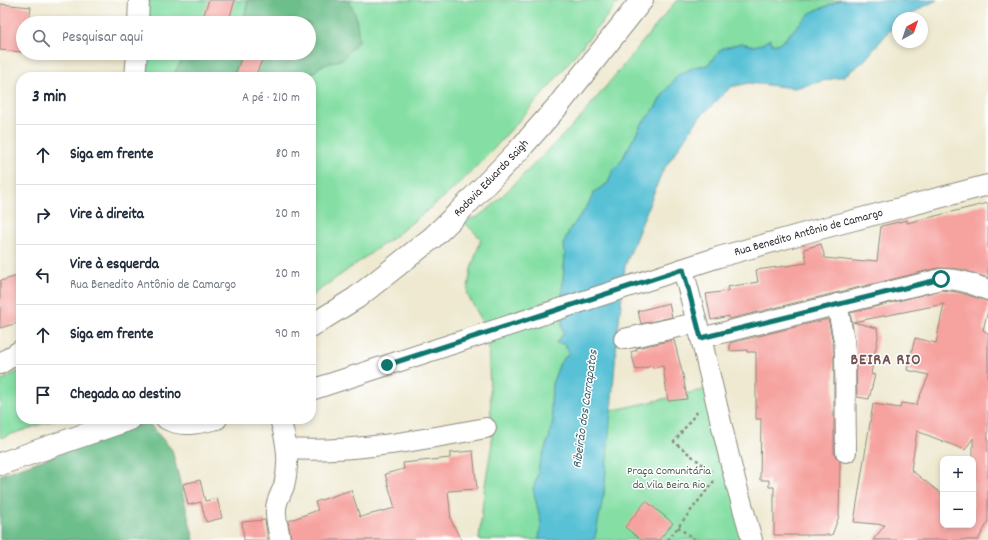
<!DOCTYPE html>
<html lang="pt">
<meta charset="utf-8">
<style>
:root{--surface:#fff;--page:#f2f2f3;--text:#1f2937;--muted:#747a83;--line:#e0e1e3}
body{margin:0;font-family:Dekko,sans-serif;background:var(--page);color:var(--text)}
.controls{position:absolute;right:12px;bottom:12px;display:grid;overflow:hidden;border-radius:8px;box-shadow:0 2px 6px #0003}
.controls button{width:36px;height:36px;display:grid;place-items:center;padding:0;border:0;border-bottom:1px solid var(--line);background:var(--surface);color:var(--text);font:20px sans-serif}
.compass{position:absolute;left:892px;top:12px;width:36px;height:36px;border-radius:50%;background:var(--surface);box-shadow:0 2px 6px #0003;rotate:40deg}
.stop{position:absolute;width:12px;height:12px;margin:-9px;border:3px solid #0f766e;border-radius:50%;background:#fff}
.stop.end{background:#0f766e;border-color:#fff;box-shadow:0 1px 4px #0008}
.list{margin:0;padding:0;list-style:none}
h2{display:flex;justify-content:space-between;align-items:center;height:52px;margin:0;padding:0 16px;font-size:17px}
h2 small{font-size:13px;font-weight:400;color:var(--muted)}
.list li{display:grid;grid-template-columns:26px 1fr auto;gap:12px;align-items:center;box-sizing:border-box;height:60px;padding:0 16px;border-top:1px solid var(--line)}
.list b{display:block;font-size:15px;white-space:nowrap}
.list p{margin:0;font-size:13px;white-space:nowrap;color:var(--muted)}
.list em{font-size:13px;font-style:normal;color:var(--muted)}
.icon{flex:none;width:22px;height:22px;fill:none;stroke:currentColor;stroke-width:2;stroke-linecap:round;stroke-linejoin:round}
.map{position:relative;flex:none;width:988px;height:540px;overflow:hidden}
.search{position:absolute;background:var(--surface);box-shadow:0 2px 6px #0003;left:16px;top:16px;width:300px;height:44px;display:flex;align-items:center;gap:10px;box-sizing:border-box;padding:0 14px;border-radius:22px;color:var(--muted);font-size:15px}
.panel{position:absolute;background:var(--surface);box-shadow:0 2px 6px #0003;left:16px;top:72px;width:300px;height:352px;border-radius:16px}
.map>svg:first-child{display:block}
.green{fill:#85dfa4;stroke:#588568}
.forest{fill:#6cbe8a;stroke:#4c745a}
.water{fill:#58c1d5;stroke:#427680}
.building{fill:#f6a29f;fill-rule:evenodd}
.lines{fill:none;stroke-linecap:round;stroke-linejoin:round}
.minor-casing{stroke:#8c8a7e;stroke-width:22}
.highway-casing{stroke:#8c8a7e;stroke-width:24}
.path{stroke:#8c8a7e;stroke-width:2.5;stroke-dasharray:3 3;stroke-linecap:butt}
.minor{stroke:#fff;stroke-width:20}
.highway{stroke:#fff;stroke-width:22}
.route{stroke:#0f766e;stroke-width:5}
.labels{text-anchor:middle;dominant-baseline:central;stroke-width:3;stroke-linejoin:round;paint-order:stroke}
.street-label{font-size:12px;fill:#2b2b2b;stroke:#fff}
.park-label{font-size:12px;fill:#46614f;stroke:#fff}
.water-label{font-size:13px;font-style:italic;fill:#3b6066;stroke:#fff}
.district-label{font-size:16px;font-weight:bold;letter-spacing:1px;fill:#725554;stroke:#fff}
</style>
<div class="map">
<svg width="988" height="540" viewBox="0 0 988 540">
<rect width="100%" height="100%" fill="#fff"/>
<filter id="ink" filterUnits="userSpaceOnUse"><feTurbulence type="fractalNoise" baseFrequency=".025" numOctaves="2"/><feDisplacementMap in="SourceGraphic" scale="8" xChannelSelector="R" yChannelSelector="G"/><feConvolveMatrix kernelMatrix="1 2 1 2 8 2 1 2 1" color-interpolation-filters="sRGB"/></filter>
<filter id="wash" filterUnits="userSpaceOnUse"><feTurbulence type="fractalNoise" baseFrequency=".012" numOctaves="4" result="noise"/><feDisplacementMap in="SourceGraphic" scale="16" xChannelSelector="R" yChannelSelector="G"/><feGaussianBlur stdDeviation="0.9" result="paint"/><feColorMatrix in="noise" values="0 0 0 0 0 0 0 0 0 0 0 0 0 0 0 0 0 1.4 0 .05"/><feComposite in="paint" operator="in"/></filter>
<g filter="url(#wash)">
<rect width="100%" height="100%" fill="#eee9d0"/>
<!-- green -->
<path class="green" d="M137 0H620L548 88 490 153 449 193 395 236 311 296V77H133L134 53H309V23H135Z
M677 0H841L810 13 782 42 773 45 770 39 762 44 754 46 741 43 721 49 708 65 694 67 664 93 655 108 641 125 620 163 613 170 608 183 594 192 588 205 569 231 564 243 565 255 562 292V327L564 333 556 343 565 344 569 353 560 363 552 384 551 406 553 420 549 438 539 465 537 478 533 489 541 522 539 540H479L484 492 492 443 488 340 480 317 467 294 471 269 481 239 463 221 477 217 491 207 580 118Z
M21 370V419H57L0 438V381Z
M712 388 751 540H593L604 493 610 411Z"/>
<!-- forest -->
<path class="forest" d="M248 0H349L356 16 359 40 343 59 321 66 309 77H172L186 53H309V23H243Z
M147 421 172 450 194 540H0V475L124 431Z"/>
<!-- water -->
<path class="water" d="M841 0H937L921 8 907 18H898V25L889 31 864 61 844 76 794 88 749 83 731 87 699 118 662 172 625 266 617 340 604 493 595 537 593 540H539L541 522 533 489 537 478 539 465 549 438 553 420 551 406 552 384 560 363 569 353 565 344 556 343 564 333 562 327V292L565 255 564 243 569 231 588 205 594 192 608 183 613 170 620 163 641 125 655 108 664 93 678 75 694 67 708 65 721 49 741 43 754 46 762 44 770 39 773 45 782 42 810 13Z"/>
<g id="blocks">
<!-- building -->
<path class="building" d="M209 0H235L228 23H201Z
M0 4 31 7 29 23H23V52L0 50Z
M243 53 262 60 255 77H234Z
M988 203V278L961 269 938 268 729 319V316L711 320 706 294 728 291 727 287 758 282 756 270 807 263 804 249 821 244 825 258 865 262 866 260 877 261 881 226 907 220V223Z
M21 275V322L0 328V281Z
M942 290 957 292 988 301V310L983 330 988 333V522L978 540H873L885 525 854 522 873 404 900 408 901 403 916 405 929 375 907 370 915 338 936 343 944 304 853 322 877 328 878 337 871 374 875 375 869 399 857 397 855 339 850 313ZM917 431 965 450 973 438V525H943V495L911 470Z
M669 303 672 317 641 324 638 311Z
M828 319 833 342 834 354V452L836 457 840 461 839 516 832 535H774V487H769V480H760L761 419H756V352H747V350L730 351V343Z
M674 340 683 375 687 399 668 401 663 366 653 368 652 366 636 370 631 352 637 350 636 348Z
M473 451 477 489 448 491 451 520 461 540H291L288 521 318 510 315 502 351 490 360 517 395 508 385 474 404 469 403 463 450 458V453Z
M200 480 205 501 217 498 222 518 206 522 201 502 188 505 183 484Z
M646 501 673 523 659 540H641L625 527Z
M265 520 268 540H244L242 522Z"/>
</g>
</g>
<g filter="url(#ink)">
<use href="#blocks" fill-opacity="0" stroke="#8c8a7e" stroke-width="1"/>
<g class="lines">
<defs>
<g id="minor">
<path d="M138 23 139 0"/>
<path d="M135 77 137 53"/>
<path d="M683 269 701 338 732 469 752 540"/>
<path d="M837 304 844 340 845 354 846 452"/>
<path d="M701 338 941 279C958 278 972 284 988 290"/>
<path d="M624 339 696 323"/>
<path d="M0 364 21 350"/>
<path id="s1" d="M311 390 719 257 816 230 988 185"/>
<path d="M166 419C182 428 200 423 217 419"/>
<path d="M280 419C287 443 290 461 284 486 281 494 276 501 276 509 275 519 279 530 280 540"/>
<path d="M287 449C354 453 421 440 486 428"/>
</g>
<g id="highway">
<path id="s2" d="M311 326 356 298 432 238 457 214 518 151 557 107 642 0"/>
<path d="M0 464 130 419"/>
</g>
</defs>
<!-- minor casing -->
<use href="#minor" class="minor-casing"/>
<!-- highway casing -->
<use href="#highway" class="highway-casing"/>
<!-- path -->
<path class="path" d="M697 412 674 442 712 472
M678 527 695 540
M668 540 714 481"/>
<!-- minor -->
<use href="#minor" class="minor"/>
<!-- highway -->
<use href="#highway" class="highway"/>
</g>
</g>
<g class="lines" filter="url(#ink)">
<!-- route -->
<path class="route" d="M387 365 683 269 701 338 941 279"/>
</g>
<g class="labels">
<!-- street labels -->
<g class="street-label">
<text stroke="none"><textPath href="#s2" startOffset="234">Rodovia Eduardo Saigh</textPath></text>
<text stroke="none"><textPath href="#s1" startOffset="522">Rua Benedito Antônio de Camargo</textPath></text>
</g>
<!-- park labels -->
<g class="park-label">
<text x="669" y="471">Praça Comunitária<tspan x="669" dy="14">da Vila Beira Rio</tspan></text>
</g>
<!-- water labels -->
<g class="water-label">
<text transform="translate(586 409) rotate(-82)">Ribeirão dos Carrapatos</text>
</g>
<!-- district labels -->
<g class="district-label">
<text x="886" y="360">BEIRA RIO</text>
</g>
</g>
</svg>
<div class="controls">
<button>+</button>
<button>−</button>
</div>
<svg class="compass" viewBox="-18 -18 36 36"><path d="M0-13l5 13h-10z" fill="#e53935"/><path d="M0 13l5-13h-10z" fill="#747a83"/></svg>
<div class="stop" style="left:941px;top:279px"></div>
<div class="stop end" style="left:387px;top:365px"></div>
<div class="search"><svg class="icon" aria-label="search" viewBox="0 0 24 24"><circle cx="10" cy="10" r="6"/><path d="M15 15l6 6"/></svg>Pesquisar aqui</div>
<section class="panel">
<h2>3 min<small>A pé · 210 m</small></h2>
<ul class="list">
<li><svg class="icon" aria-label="ahead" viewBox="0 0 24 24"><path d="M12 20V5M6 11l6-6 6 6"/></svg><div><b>Siga em frente</b></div><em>80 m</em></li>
<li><svg class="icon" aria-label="right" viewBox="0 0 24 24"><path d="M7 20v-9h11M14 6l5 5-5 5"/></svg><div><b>Vire à direita</b></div><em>20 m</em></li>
<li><svg class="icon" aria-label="left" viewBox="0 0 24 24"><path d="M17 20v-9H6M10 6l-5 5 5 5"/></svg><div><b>Vire à esquerda</b><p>Rua Benedito Antônio de Camargo</p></div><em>20 m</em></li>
<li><svg class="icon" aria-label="ahead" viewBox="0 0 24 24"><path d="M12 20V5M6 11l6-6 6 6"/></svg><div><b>Siga em frente</b></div><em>90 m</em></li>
<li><svg class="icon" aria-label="arrive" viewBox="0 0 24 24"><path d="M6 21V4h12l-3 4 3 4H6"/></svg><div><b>Chegada ao destino</b></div></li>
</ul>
</section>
</div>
